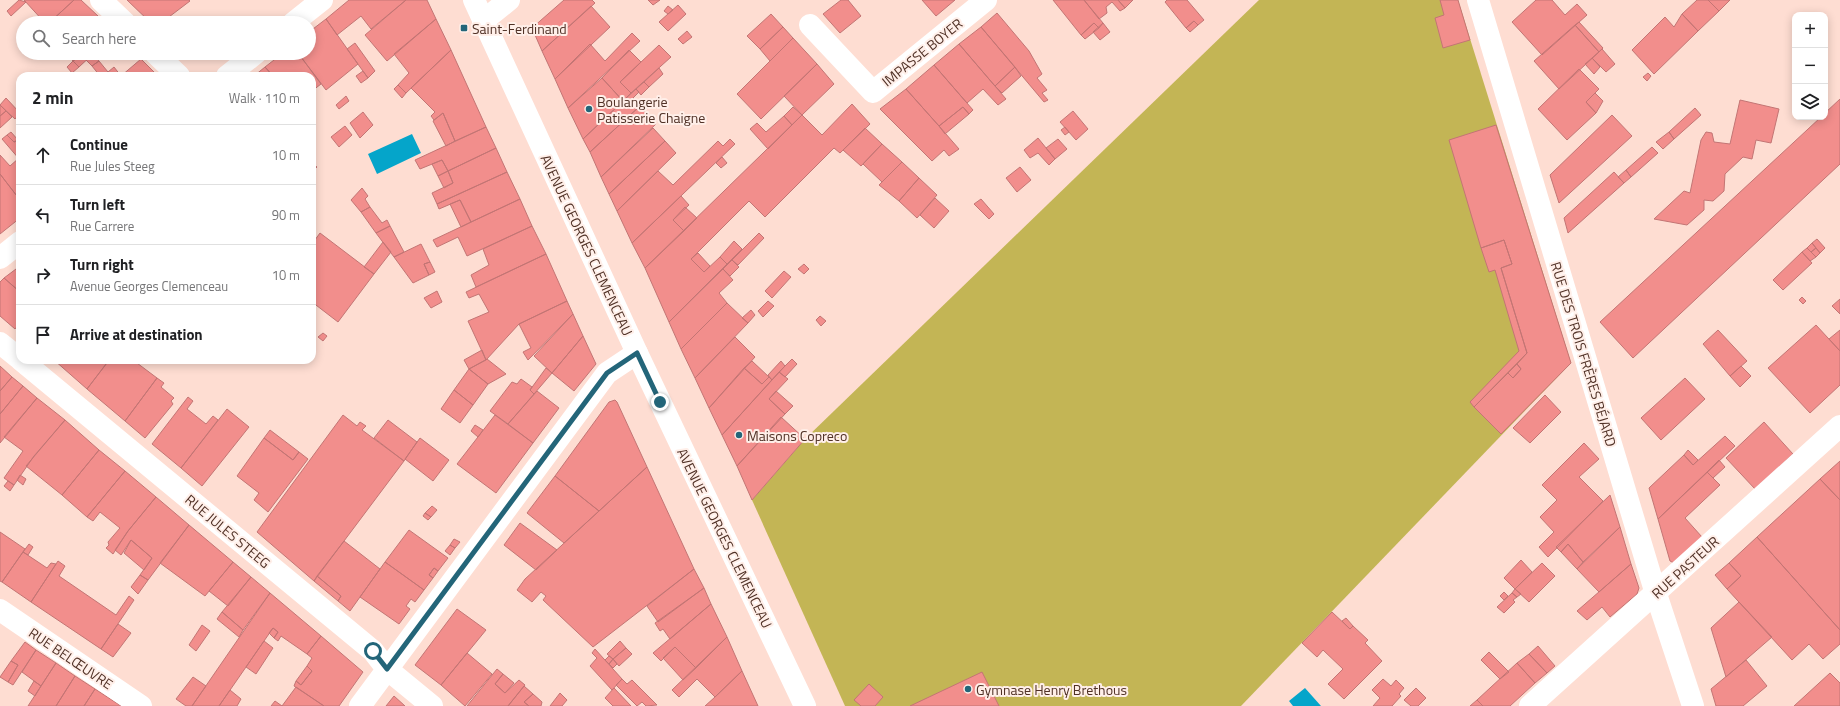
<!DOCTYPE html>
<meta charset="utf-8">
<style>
:root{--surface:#fff;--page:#f6f6f6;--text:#202124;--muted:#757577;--line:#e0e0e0}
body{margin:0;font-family:"Titillium Web",sans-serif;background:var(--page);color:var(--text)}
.controls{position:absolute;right:12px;top:12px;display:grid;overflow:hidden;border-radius:8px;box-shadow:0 2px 10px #0003}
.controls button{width:36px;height:36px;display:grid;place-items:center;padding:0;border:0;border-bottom:1px solid var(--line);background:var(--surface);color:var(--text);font:20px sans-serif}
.stop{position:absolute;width:12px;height:12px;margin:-9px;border:3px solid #236579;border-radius:50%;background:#fff}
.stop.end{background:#236579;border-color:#fff;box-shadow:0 1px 4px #0008}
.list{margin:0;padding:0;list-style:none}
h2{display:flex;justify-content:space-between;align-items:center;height:52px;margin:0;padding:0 16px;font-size:17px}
h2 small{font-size:13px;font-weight:400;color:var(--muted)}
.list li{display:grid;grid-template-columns:26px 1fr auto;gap:12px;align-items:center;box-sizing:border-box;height:60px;padding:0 16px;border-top:1px solid var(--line)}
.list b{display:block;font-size:15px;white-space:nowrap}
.list p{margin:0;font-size:13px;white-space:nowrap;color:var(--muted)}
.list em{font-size:13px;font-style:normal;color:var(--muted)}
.icon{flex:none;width:22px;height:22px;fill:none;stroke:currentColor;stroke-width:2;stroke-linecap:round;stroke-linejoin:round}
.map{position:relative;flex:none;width:1840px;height:706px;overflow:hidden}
.search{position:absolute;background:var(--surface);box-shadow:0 2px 10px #0003;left:16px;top:16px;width:300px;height:44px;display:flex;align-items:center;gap:10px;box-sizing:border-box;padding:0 14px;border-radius:22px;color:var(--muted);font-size:15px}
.panel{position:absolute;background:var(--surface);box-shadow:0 2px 10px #0003;left:16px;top:72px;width:300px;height:292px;border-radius:12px}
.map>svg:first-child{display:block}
.green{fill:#c3b555}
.water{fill:#05a5ca}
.building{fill:#f28e8c;stroke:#c37574}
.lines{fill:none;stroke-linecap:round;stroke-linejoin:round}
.minor{stroke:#fff;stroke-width:22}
.major{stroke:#fff;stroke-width:22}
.route{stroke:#236579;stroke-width:5}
.poi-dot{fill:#236579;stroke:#ffefe9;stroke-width:1.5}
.labels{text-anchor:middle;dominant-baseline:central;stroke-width:4;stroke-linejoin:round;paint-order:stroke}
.poi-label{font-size:14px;fill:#503126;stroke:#ffefe9;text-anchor:start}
.street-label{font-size:14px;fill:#503126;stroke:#ffefe9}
</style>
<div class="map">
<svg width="1840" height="706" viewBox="0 0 1840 706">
<rect width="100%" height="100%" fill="#feddd2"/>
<!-- green -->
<path class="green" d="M1259 0H1458L1571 363 1241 706H845L752 500 805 439Z"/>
<!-- water -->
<path class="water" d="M412 134 421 153 377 174 368 154Z
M1305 688 1321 706H1293L1289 701Z"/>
<!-- building -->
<path class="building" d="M19 0 26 2 11 16 7 11Z
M24 0H74L49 23H45Z
M74 0H81L98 16 90 23H49Z
M127 0H189L190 1 161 23H151Z
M349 0H406L371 29 361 16 337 35 326 19Z
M406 0H427L436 19 387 61 365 35Z
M564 0H592L595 3 542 51 532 28Z
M648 0H660L653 5Z
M841 0H848L861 16 840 33 823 14Z
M922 0H955L936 16Z
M1053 0H1084L1103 23 1099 28 1094 23 1081 35Z
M1084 0H1118L1125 8 1120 11 1112 2 1106 7 1107 13 1099 19Z
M1118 0H1133L1125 8Z
M1167 0H1187L1204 20 1198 25 1194 21 1186 28 1165 2Z
M1440 0H1458L1470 40 1443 48 1435 18 1444 15Z
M1536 0H1552L1565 15 1577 4 1587 15 1542 55 1512 22Z
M1697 0H1708L1719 11 1698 31 1682 14Z
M1708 0H1730L1719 11Z
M678 5 686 14 668 31 659 22Z
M591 6 610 27 555 79 542 51Z
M668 6 673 10 668 14 664 11Z
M997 13 1029 51 1042 74 1037 78 1047 90 1042 93 1048 100 1044 102 981 27Z
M771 14 783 27 760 49 747 36Z
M1682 14 1698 31 1654 74 1632 50 1665 17 1674 27Z
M98 16 104 23H90Z
M326 19 358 64 326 90 298 53H309V32Z
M436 19 451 50 406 93 398 85 409 73 394 54Z
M1194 21 1198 25 1190 32 1186 28Z
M1579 22 1603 48 1599 52 1575 25Z
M1094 23 1099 28 1085 39 1081 35Z
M1103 23 1110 32 1100 40 1093 32Z
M1575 25 1599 52 1559 89 1534 61Z
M783 27 793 38 770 61 760 49Z
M981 27 1015 67 995 86 959 44Z
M687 31 692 37 683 44 678 39Z
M632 33 640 41 568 108 555 79 590 44 605 61Z
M793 38 817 64 761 119 737 94Z
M355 43 375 71 368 78 347 49Z
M959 44 1006 99 998 105 983 89 967 103 934 65Z
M659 45 671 57 631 93 620 82Z
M1602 49 1615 64 1606 72 1592 58Z
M451 50 486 127 455 141 443 113 434 120 431 116 435 112 411 88Z
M629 50 641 62 620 82 631 93 623 101 602 78Z
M56 53H65L59 59 55 54Z
M66 53H77L80 56 73 61Z
M77 53H94L79 67 73 61 80 56Z
M283 53H298L321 84 312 91V76H273L265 67Z
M93 54 99 61 92 66 86 60Z
M1592 58 1600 67 1594 74 1585 64Z
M141 59 158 76H112L108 72 114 67 121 76Z
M73 61 79 67 72 73 67 67Z
M99 61 108 72 102 76H100L92 66Z
M817 64 834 84 802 115 784 96Z
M934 65 973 110 969 114 963 107 939 126 906 89Z
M265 67 273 76H254Z
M1015 67 1021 76 1002 93 995 86Z
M659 68 663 74 649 87 644 82Z
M1579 69 1599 89 1586 102 1596 113 1567 140 1538 109Z
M363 71 368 78 361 83 356 76Z
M108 72 112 76H102Z
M1648 73 1651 76 1647 81 1643 77Z
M602 78 623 101 583 139 568 108Z
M644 82 649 87 641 95 636 89Z
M398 85 406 93 402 98 394 89Z
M636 89 639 92 633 98 641 105 590 152 583 139Z
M906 89 939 126 959 149 949 156 944 150 932 161 880 109Z
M1595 93 1603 101 1596 113 1586 102Z
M346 96 349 101 339 109 336 105Z
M6 98 20 113 15 119 0 105Z
M1840 99V164L1633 358 1600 322 1821 117H1825V113Z
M1740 100 1779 109 1771 143 1756 140 1752 159 1743 157 1725 174 1724 191 1713 201 1704 200V210L1687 225 1654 219 1684 191 1690 193 1701 140 1706 132 1712 133 1714 142 1730 144Z
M852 104 870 124 840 153 834 148 765 217 749 201 691 259 704 272 720 257 727 264 669 322 645 268 802 115 822 135Z
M0 105 6 111 0 116Z
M640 106 656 124 601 177 590 152Z
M793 107 802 115 792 125 784 116Z
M963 107 969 114 945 134 939 126Z
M1695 108 1701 115 1674 139 1669 132Z
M6 111 12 117 0 128V116Z
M1073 111 1088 129 1076 140 1060 122Z
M363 112 373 125 360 138 350 123Z
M443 113 455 141 446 146 433 121Z
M1612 115 1632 136 1559 203 1550 175Z
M784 116 792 125 768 149 750 129 757 123 766 132Z
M1496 125 1571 363 1501 434 1474 407 1508 373 1513 378 1521 369 1517 364 1527 353 1501 268 1512 264 1504 240 1481 248 1449 140Z
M345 126 352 135 339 147 331 137Z
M486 127 496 148 448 171 442 160 420 169 415 160Z
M1065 127 1069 132 1065 135 1061 130Z
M653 128 665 141 609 194 601 177Z
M865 128 882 144 861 166 843 150Z
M11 132 18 140 14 142 7 135Z
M1669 132 1674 139 1663 149 1656 142Z
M7 135 14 142 18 140 20 143V160L2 139Z
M1038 138 1055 159 1049 165 1038 153 1030 158 1024 150Z
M730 139 735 144 632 243 617 211 658 171 673 185 718 141 723 146Z
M1058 139 1067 149 1055 159 1046 148Z
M665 141 676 153 617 211 609 194Z
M882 144 902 162 882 182 863 164Z
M1652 147 1658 153 1631 177 1626 170Z
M496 148 507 172 437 204 432 193 453 183 448 171Z
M0 155 10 166 19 158 20 160V200L0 174Z
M722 157 727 163 721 168 716 163Z
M442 160 448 171 438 176 432 164Z
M902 162 919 178 899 201 879 185Z
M312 163 317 167 312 172Z
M1020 167 1031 180 1017 192 1006 178Z
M1626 170 1631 177 1624 183 1618 177Z
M448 171 453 183 444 188 438 176Z
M507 172 520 199 471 222 460 200 439 209 437 204Z
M1614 172 1624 183 1568 233 1564 218Z
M0 174 20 200V218L0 234Z
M919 178 937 195 917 218 899 201Z
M362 188 368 196 365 199 370 207 361 212 351 200Z
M681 196 689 205 673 220 684 231 645 268 632 243Z
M935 198 949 211 934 228 920 215Z
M520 199 532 226 467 256 458 237 437 247 433 240Z
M981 199 994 214 989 219 974 204Z
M460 200 471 222 461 227 450 204Z
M370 207 382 223 387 220 390 226 376 233 361 212Z
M685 207 697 218 684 231 673 220Z
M390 226 404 252 394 257 376 233Z
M532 226 546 254 476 287 471 275 489 265 483 249Z
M320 233 374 274 338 322 312 302V244Z
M759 233 764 238 738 265 732 260Z
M1817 239 1825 248 1820 253 1812 243Z
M1504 240 1512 264 1501 268 1527 353 1474 407 1470 402 1519 351 1495 270 1489 272 1481 248Z
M734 241 742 249 727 264 720 257Z
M383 242 391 252 374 274 364 267Z
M1812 243 1816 248 1811 252 1807 248Z
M421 244 430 262 424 264 429 275 413 283 394 257Z
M1807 248 1816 257 1810 261 1802 252Z
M1816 248 1820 253 1816 257 1811 252Z
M1802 252 1812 263 1783 290 1773 280Z
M698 253 710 266 704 272 691 259Z
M546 254 567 301 519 324 486 360 468 321 489 312 479 294 469 298 466 292Z
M732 260 739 267 730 276 723 269Z
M430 262 435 272 429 275 424 264Z
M804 264 809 269 804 274 798 269Z
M20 266V292L4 278Z
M723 269 733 280 719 293 727 303 681 349 669 322Z
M784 271 791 277 772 298 765 291Z
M4 278 20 292V323L15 329 0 316V282Z
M437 291 442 302 431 308 424 298Z
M1802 297 1806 301 1803 304 1799 300Z
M1840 299V314L1832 306Z
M567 301 573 314 528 360 523 352 531 348 519 324Z
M768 301 774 306 763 317 758 311Z
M727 303 748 323 695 378 681 349Z
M751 310 755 315 748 323 742 318Z
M573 314 583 336 552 373 534 356Z
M820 316 826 321 821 326 816 320Z
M1816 325 1840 351V385L1810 413 1768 368Z
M1718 330 1747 361 1730 376 1703 344Z
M1840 330V351L1829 339Z
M323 333 327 336 323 341 318 337Z
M583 336 596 364 574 391 552 373Z
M735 337 755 357 709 408 695 378Z
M482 350 486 360 469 369 464 360Z
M487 359 506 374 488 384 469 369Z
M792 359 797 364 785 377 779 372Z
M54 360H103L107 363 87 389Z
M109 360H133L157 378 125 421 87 389Z
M752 361 769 377 762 384 744 368Z
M781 361 785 366 772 380 768 375Z
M1517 364 1521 369 1513 378 1508 373Z
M0 366 12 377 0 391Z
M1741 366 1751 376 1740 387 1730 376Z
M546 368 552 373 534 394 530 390Z
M744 368 762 384 769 377 772 380 722 435 709 408Z
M469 369 488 384 473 405 454 390Z
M779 372 788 379 769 399 785 414 737 466 722 435Z
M12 377 23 386 0 414V391Z
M157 378 164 383 161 387 174 398 171 401 173 404 145 438 125 421Z
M1685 378 1705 399 1661 440 1641 418Z
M521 379 532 387 530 390 534 394 508 424 490 411 512 382 517 384Z
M23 386 37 398 0 443V414Z
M454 390 473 405 460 423 441 409Z
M537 391 559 408 533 443 508 424Z
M776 391 793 406 785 414 769 399Z
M1545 395 1561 412 1530 443 1513 428Z
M188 397 193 401 187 409 206 424 213 416 218 420 181 468 152 444Z
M37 398 65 420 34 456 14 485 4 478 23 451 4 437Z
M615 400 617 402 647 467 599 511 555 476 609 402Z
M227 409 249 427 202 486 181 468Z
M343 415 357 426 360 422 366 426 362 430 404 461 314 581 257 532Z
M495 415 533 443 496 493 457 464Z
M781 417 805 439 752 500 737 466Z
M65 420 99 450 62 495 26 466Z
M388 420 417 442 404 461 374 438Z
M1764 422 1793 454 1755 489 1726 458Z
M475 425 483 430 478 437 471 431Z
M270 430 299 452 293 460 264 438Z
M1725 436 1735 446 1658 519 1649 488 1684 455 1693 465Z
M264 438 293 460 299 452 308 459 268 512 254 500 259 493 237 476Z
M420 438 449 460 433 481 405 459Z
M1584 443 1599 459 1579 477 1603 501 1548 557 1539 547 1554 532 1540 517 1557 500 1542 485Z
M99 450 125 471 87 517 62 495Z
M1688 450 1698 460 1693 465 1684 455Z
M1719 460 1725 467 1713 478 1707 472Z
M1840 461V500L1820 479Z
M647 467 694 569 593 647 543 600 546 596 541 592 532 602 517 590 525 579Z
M125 471 156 497 128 531 113 554 106 548 109 545 108 542 120 528 100 512 93 521 87 517Z
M1707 472 1720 485 1685 518 1702 537 1674 563 1670 561 1658 519Z
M20 475 26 479 23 485 17 480Z
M555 476 599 511 564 543 527 513Z
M1820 479 1840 500V630L1757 537Z
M8 481 14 485 10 491 4 486Z
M1610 495 1620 527 1583 562 1568 544 1561 552 1556 547Z
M156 497 189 525 148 580 140 575 152 558 131 540 121 555 115 550 128 531Z
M432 506 437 510 431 517 425 513Z
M425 513 431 517 428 520 423 516Z
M520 523 557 550 536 570 504 545Z
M189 525 233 562 205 596 160 563Z
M1620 527 1631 564 1599 592 1577 569Z
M409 530 448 558 438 571 434 568 429 575 433 578 424 590 385 562Z
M0 532 25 549 2 582 0 581Z
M1757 537 1840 630V644L1823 659 1809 644 1792 660 1727 589 1741 576 1729 563Z
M454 539 460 542 455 548 450 545Z
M131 540 152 558 144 570 124 553Z
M344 541 380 569 350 611 338 601 341 596 317 576Z
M29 544 33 547 28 555 23 552Z
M1568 544 1583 562 1577 569 1561 552Z
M450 545 455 548 450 555 445 551Z
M23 552 47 568 51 563 56 564 31 602 2 582Z
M1521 560 1532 572 1515 589 1504 578Z
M58 561 65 566 59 576 116 615 129 596 134 600 101 649 31 602Z
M233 562 251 577 228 606 209 591Z
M385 562 424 590 415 602 411 599 406 606 410 609 399 624 360 597Z
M1542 563 1555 576 1529 602 1515 589Z
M1729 563 1741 576 1727 589 1715 575Z
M1631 564 1639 588 1637 594 1610 617 1602 607 1587 620 1577 611Z
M434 568 438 571 433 578 429 575Z
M694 569 704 588 658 622 647 606Z
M140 575 148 580 138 594 131 587Z
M317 576 341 596 338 601 314 581Z
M251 577 270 593 243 630 222 612Z
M704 588 711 604 670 639 663 629 660 631 655 623Z
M1515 589 1521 594 1517 597 1512 593Z
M1504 592 1508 596 1504 600 1500 596Z
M270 593 321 636 307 654 281 636 278 641 274 638 278 632 273 628 219 706H192Z
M1512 593 1517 597 1513 600 1515 602 1504 613 1497 607Z
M1739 602 1772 637 1726 677 1711 628Z
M711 604 727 637 696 668 675 647 661 661 653 653Z
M457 609 486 630 441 685 415 665Z
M222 612 243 630 239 637 217 619Z
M1332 612 1350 629 1353 626 1368 640 1365 643 1382 661 1344 699 1328 684 1343 669 1323 650 1317 657 1302 643Z
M1346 618 1353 626 1350 629 1342 621Z
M118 624 131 633 113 657 101 649Z
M202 625 210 631 196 651 189 645Z
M273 628 278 632 274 638 269 633Z
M321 636 363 672 339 706H324L294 686 296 681 301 685 312 671 307 666 312 658 307 654Z
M727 637 742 671 715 697 697 679 679 697 672 690Z
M264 641 273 648 256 674 246 667Z
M620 641 626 648 613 659 607 654Z
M25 642 36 650 13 685 8 682 18 665 11 661Z
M1538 646 1555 666 1547 673 1529 654Z
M675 647 696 668 683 680 663 658Z
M626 648 632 654 619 666 613 659Z
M595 649 622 679 612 690 590 666 597 658 592 653Z
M36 650 56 663 41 686 22 672Z
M1489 652 1509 672 1500 679 1481 660Z
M467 653 492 674 465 706 441 685Z
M1529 654 1547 673 1535 683 1517 663Z
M609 656 613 659 609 664 605 660Z
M613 659 617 664 613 668 609 664Z
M1746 660 1767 686 1743 706H1716L1711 689Z
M11 661 18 665 8 682 0 677Z
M56 663 75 676 56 706H28Z
M1517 663 1535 683 1510 706H1483L1477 700Z
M307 666 312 671 301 685 296 681Z
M497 669 503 674 495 684 505 693 519 680 525 685 508 706H467Z
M742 671 758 706H705L715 697Z
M982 672 999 706H910Z
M1830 673 1840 683V706H1794Z
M503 674 514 683 505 693 495 684Z
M75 676 95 689 84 706H56Z
M193 677 206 686 192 706H186L176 699Z
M622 679 627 684 632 680 657 705 646 706 642 702 637 706 616 685Z
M1383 679 1391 686 1396 680 1404 688 1399 694 1401 696 1392 706H1373L1380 698 1372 690Z
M34 681 41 686 35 696 28 691Z
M869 684 883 697 875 706H861L854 700Z
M524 686 533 694 524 702 529 706H508Z
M296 687 324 706H282Z
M614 688 631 706H613L605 698Z
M1416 688 1426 698 1418 706H1411L1404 700Z
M95 689 121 706H84Z
M230 690 241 699 237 706H219Z
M560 693 567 700 562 706H550Z
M533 694 542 702 541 706H529L524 702Z
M394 696 405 706H386Z
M1477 700 1483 706H1470Z
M275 701 282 706H271Z"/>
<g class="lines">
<!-- minor -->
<path class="minor" d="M101 0 125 23
M1478 0 1656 594 1693 706
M483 21 509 0
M293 23 322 0
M810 25 873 92 986 0
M155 53 179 76
M227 76 256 53
M0 258 20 242
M0 343 20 359
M21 360 373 651 387 669 432 706
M0 610 141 706
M360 706 607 373 637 353
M1530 706 1840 426"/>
<!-- major -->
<path class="major" d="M474 0 637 353 805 706"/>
</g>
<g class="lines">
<!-- route -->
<path class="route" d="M373 651 387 669 607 373 637 353 660 402"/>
</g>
<!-- markers -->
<g class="poi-dot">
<rect x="460" y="24" width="8" height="8" rx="2"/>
<circle cx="589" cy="109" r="4"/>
<circle cx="739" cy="435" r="4"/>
<circle cx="968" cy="689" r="4"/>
</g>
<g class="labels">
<!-- poi labels -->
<g class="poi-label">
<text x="472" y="28">Saint-Ferdinand</text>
<text x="597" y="101">Boulangerie<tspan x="597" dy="16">Patisserie Chaigne</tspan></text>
<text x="747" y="435">Maisons Copreco</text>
<text x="976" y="689">Gymnase Henry Brethous</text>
</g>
<!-- street labels -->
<g class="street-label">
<text transform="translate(922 52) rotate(-39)">IMPASSE BOYER</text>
<text transform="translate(587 245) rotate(65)">AVENUE GEORGES CLEMENCEAU</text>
<text transform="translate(1584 354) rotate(73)">RUE DES TROIS FRÈRES BÉJARD</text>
<text transform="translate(228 531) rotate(40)">RUE JULES STEEG</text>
<text transform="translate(725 538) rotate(64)">AVENUE GEORGES CLEMENCEAU</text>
<text transform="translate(1685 567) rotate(-42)">RUE PASTEUR</text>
<text transform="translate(71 658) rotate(34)">RUE BELŒUVRE</text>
</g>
</g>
</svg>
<div class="controls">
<button>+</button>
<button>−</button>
<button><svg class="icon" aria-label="layers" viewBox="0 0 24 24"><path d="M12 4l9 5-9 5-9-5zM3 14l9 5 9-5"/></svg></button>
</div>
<div class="stop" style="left:373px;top:651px"></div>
<div class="stop end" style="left:660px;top:402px"></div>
<div class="search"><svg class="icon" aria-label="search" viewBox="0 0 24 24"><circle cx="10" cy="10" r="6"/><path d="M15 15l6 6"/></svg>Search here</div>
<section class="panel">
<h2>2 min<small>Walk · 110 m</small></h2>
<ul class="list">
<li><svg class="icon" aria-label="ahead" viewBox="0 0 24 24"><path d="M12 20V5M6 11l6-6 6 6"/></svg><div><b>Continue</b><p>Rue Jules Steeg</p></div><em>10 m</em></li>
<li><svg class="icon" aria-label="left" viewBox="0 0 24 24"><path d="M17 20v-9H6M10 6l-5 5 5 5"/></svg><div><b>Turn left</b><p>Rue Carrere</p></div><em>90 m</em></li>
<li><svg class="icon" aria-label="right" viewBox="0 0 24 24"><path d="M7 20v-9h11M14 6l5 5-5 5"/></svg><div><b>Turn right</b><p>Avenue Georges Clemenceau</p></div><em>10 m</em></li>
<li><svg class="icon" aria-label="arrive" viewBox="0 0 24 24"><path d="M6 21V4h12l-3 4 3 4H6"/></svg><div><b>Arrive at destination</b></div></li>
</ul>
</section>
</div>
